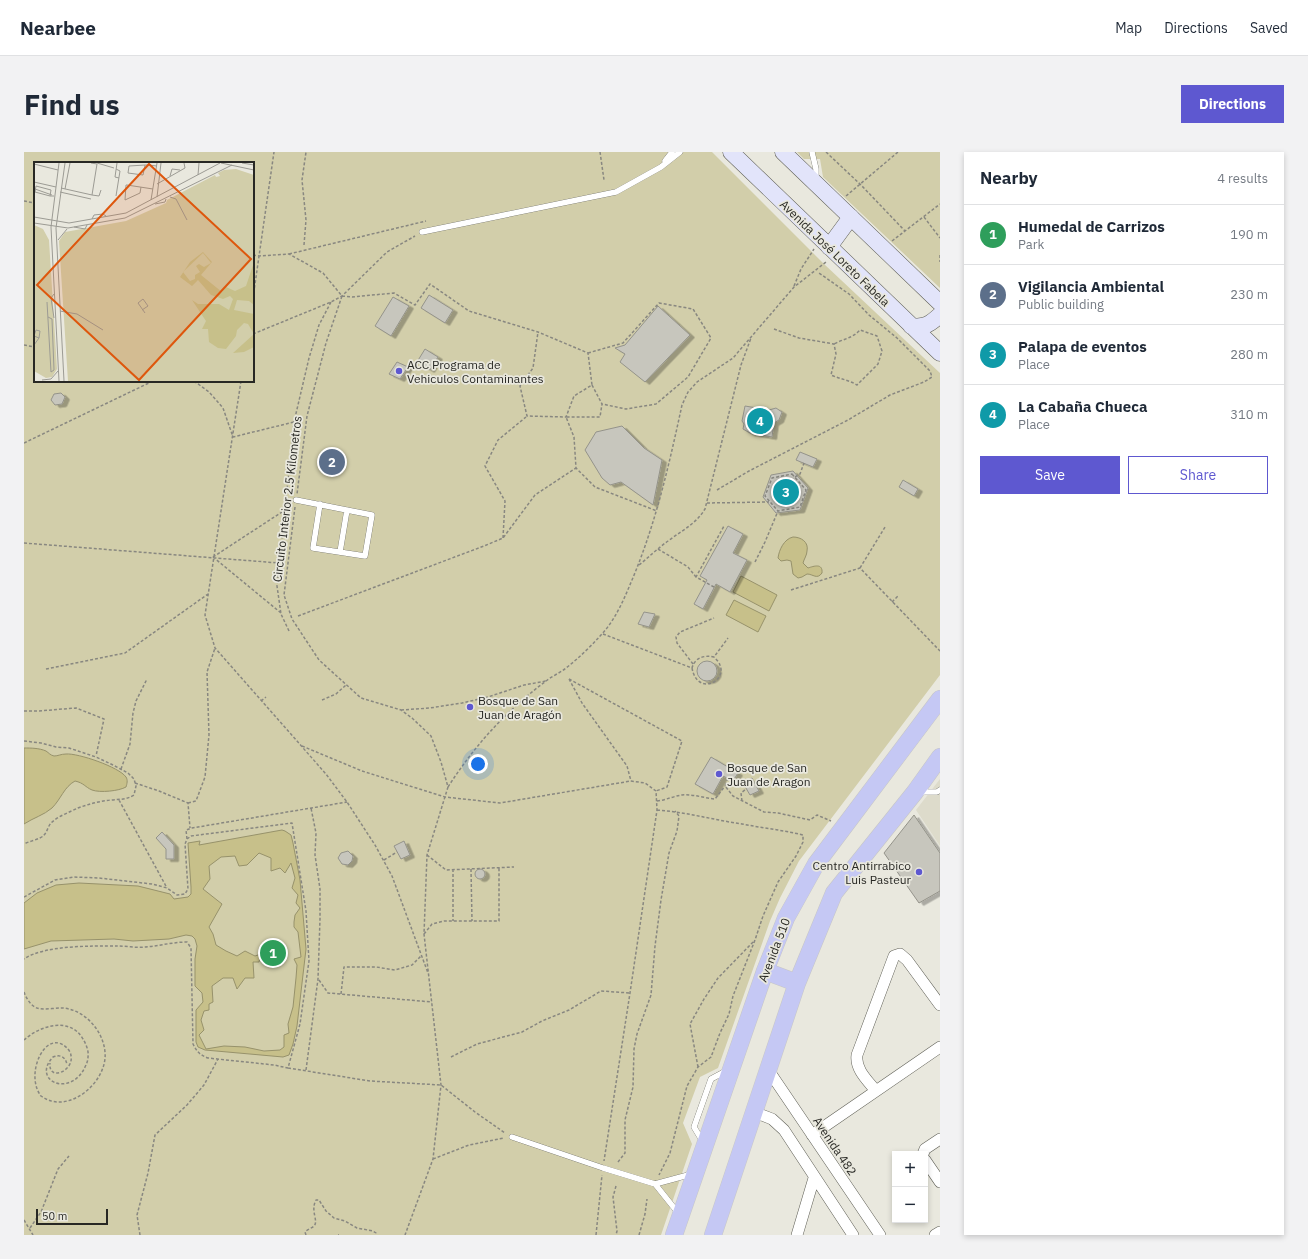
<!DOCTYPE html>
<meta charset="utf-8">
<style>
:root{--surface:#fff;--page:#f2f2f3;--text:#1f2937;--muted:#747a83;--line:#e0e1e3;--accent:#5e58d0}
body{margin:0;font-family:"IBM Plex Sans",sans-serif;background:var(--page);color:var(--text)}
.controls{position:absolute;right:12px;bottom:12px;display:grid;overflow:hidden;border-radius:0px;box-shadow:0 2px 6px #0003}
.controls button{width:36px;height:36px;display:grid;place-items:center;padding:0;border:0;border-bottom:1px solid var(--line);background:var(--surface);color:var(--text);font:20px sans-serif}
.scale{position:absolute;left:12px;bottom:10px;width:72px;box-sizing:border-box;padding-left:4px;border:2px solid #282824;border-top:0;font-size:11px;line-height:14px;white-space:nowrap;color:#282824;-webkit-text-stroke:3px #e9e8de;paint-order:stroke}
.you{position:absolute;left:454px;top:612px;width:14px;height:14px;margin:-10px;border:3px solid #fff;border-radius:50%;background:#1a73e8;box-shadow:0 0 0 6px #1a73e833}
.badge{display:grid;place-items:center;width:26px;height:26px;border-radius:50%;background:var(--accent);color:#fff;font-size:13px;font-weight:700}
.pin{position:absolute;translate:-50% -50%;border:2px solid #fff;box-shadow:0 1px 4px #0006}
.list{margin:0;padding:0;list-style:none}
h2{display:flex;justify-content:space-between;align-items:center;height:52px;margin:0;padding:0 16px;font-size:17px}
h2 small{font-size:13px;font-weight:400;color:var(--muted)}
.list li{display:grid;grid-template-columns:26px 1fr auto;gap:12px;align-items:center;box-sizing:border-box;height:60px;padding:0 16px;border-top:1px solid var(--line)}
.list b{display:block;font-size:15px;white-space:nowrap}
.list p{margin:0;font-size:13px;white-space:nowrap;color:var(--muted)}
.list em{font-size:13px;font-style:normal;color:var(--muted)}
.actions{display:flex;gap:8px;padding:12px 16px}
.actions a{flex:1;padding:9px 0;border:1px solid var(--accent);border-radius:0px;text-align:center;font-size:14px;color:var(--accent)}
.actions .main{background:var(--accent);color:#fff}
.map{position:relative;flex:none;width:916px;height:1083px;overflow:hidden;border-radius:0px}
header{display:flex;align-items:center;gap:24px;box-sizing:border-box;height:56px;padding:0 20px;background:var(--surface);border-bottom:1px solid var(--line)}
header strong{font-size:19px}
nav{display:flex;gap:22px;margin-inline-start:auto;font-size:14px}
.intro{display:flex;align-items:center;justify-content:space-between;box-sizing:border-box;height:96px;padding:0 24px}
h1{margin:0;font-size:28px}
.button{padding:10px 18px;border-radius:0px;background:var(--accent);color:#fff;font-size:14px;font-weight:700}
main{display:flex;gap:24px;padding:0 24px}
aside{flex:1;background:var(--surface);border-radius:0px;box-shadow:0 2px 6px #0003}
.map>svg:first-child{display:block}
.built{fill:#dddbcb}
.green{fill:#d2ceaa;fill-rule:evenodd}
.water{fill:#c7c08a;stroke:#97926b;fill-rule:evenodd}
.building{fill:#c7c6bd;stroke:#94938a;filter:url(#shadow)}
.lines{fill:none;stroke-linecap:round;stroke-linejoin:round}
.lane-casing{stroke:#5f5f56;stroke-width:6}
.street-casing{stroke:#5f5f56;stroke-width:12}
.secondary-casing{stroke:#5f5f56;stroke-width:17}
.primary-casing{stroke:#c7c7c6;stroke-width:18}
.path{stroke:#888780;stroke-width:1.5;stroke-dasharray:3 2;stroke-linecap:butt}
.lane{stroke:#fff;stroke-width:5.5}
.street{stroke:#fff;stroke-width:11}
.secondary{stroke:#e2e4fa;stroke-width:16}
.primary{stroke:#c5c8f4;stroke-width:17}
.poi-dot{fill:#5e58d0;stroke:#e9e8de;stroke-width:1.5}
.labels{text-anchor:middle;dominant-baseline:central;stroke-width:3.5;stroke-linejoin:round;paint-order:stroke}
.street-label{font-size:12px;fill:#282824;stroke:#e9e8de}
.poi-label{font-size:12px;fill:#282824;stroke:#e9e8de;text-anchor:start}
.inset-road{fill:none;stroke:#9c9b94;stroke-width:1}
.view{fill:#de570d;fill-opacity:0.15;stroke:#de570d;stroke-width:2}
.inset-edge{fill:none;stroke:#282824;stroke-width:2}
</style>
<header>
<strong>Nearbee</strong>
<nav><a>Map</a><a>Directions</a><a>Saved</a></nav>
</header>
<div class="intro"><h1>Find us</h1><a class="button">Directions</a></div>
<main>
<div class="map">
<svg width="916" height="1083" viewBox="0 0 916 1083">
<defs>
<filter id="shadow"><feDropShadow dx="4.5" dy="2.5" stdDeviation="0" flood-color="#0004"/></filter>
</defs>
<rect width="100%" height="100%" fill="#e9e8de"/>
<!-- built -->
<path class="built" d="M916 627V694L892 658Z"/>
<!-- green -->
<path class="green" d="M0 0H688L800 112 916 221V523L775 709 756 746 746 769 694 916 676 925 659 971 668 992 637 1083H0ZM11 11H229V229H11Z
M773 0H916V136L799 25 796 7H780Z"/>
<!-- water -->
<path class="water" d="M769 385C777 385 785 390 783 399 783 403 780 407 779 411L784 416C790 414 799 411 798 421 793 428 789 422 783 422L778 425 774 426 769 422 767 409 763 408 757 409 754 406C755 398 760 387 769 385Z
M717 424 753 443 745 459 709 440Z
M710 448 742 464 734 480 702 463Z
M0 596C7 596 15 596 22 599 25 601 26 603 30 604 34 604 37 602 42 602 54 601 95 615 102 625 104 628 103 632 102 635 95 639 76 641 68 638 61 635 60 631 51 629 40 635 37 647 28 656 20 663 9 666 0 672Z
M258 678 261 679 267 683 269 691 276 728 282 797 273 874 269 892 265 903 259 905 181 898 174 895 172 890V858L179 850 178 841 171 834V807L173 794 171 787 168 784 162 783 145 787 109 789 90 787 27 789 0 797V751L13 741 32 733 55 731 114 734 146 742 150 747 164 745 167 742V735L164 691 176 689 175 693ZM235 701 247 706V719L256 716 261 721 267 711 271 726 268 736 274 743 272 751 276 756 271 763 270 770V775L274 780 277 805 270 807 273 813 272 826 269 855 264 872 265 881 260 883V895L256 898 240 899 221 895 200 894 182 897 175 883 180 878 177 868 180 859 185 858V852L189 850 188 834 199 826H209L213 837 221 826H230L229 810H235L237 802 231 804 221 799 213 804 202 799 192 793 189 782 185 775 198 752 179 737 186 727 185 714 197 705 211 704 215 714 223 713Z"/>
<!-- building -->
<path class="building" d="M405 143 429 158 421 171 397 156Z
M369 145 385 154 367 184 351 174Z
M634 154 666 183 621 230 596 210 601 202 591 196 601 193Z
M401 197 414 205 406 218 393 210Z
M373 210 384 215 376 227 365 222Z
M37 241 41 245 38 252 31 253 27 248 30 242Z
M721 254 745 258 752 256 758 260 755 268 750 271 748 285 726 281 719 277 720 272 718 269Z
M598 274 620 296 638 308 629 353 597 330 586 333 578 326 561 298 572 280Z
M776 300 793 307 789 315 772 308Z
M769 319 784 336 776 358 752 361 739 345 747 323Z
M879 328 894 337 890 344 875 335Z
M704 374 719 382 709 401 723 408 706 440 692 432 679 457 670 452 683 428 676 424Z
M620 460 631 462 625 475 614 472Z
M673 519a10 10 0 1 1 20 0a10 10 0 1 1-20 0Z
M687 605 714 621 709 629 699 624 689 642 671 632Z
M728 626 735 639 726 643 719 631Z
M890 663 916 701V739L895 751 860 701Z
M138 680 150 693V707H142V697L132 686Z
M380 689 386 703 377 707 370 694Z
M324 699 329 704 328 709 324 713 318 712 314 706 317 701Z
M451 722a5 5 0 1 1 10 0a5 5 0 1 1-10 0Z"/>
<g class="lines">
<defs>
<path id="lane" d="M788 0 792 17V27
M641 9 648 0
M398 80 592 40 637 15 656 0
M272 348 348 363 341 404 289 396 296 352
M316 400 323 358
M896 640H913L916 638
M488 985 579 1016 631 1032 668 1022
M679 990 670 975 687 927 702 919
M631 1032 655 1062"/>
<path id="street" d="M745 919 856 1083
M852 939C843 928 831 917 833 903L870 804 876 802 883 808 916 853
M730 960 748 967 760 978 829 1083
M788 983 916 895
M899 1002 901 997 916 987
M901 1008 916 1030
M773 1083 790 1026
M911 1083 916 1080"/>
<path id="secondary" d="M707 0 916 201
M759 0 916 151
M805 95 827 65
M887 174C901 176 906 172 916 163"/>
<path id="primary" d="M741 819 773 831
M650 1083 741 819 762 766 792 712 916 547
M689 1083 773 831 810 741 891 640 916 605"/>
</defs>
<!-- lane casing -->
<use href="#lane" class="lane-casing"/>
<!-- street casing -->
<use href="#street" class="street-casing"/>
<!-- secondary casing -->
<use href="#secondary" class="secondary-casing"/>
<!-- primary casing -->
<use href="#primary" class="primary-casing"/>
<!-- path -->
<path class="path" d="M576 0 580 28
M802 0 837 33 881 79
M822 44 874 0
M0 49 11 51
M900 65 916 86
M868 89 916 52
M280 93 282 68 278 28 282 0
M265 102 402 69
M229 103 235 104 265 102 299 121 318 144 302 191 283 264 273 342
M916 103V110
M770 134 777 117 790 97
M318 144 328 145 370 141 391 153 406 132 445 159 514 180 564 201 568 233 550 244 542 265 503 264 496 234 509 216 514 180
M229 146 250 0
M750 177 775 186 810 192 812 202 807 223C816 227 825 228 833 233L854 212 858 199 853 184 836 178C829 186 819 187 810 192
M229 182 307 150 318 144 363 100 391 84
M0 193 11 195
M564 201 599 191 635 151 669 157 687 186 664 225 632 252 602 257 578 252
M170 229 185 240 199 256 209 285 270 270
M217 229 181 463 191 496 302 622 323 650 351 693 368 724 404 821
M568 233 578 252 576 265H542L550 285 552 316 571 335 633 359
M0 291 129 229
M768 322 782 338 776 355 754 359 741 344 748 326Z
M771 325 776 322 780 311
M693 338 725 319 824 268 866 243 900 230 908 225 906 219 873 186 845 163 825 142 795 121
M683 351 745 350
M271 355 260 443 268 467 295 508 337 546 377 558 388 566 407 584 417 610 424 635 403 703 400 782 417 933 409 1007 381 1083
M479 386 481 349 461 314 474 288 502 265
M0 391 255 411
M634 397 664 415 672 425
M189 405 257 461
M189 405 261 358
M731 410 741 390 754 359
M615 413C625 405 634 396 644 389 657 379 672 372 681 357L717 213 727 186
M836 416 861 375
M690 435 672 425 700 374
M767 438 836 416 916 499
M868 450 874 444
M274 464 460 394 479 386 511 343 552 316
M265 479 257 462 253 434 270 270 285 206 295 173 307 150
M579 482 668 516C671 505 681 503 690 505L704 486
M669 512 653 491 652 485 656 480 690 466
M668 516C673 544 703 530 696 513 695 510 692 507 690 505
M22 517 101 501 184 442
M545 527 658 589 643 635 632 639
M545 527 558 551 603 614 607 629
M298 548 312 542 322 533
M237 549 242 545
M377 558 406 556 438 551 464 545 500 533 522 529
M0 559H14L52 556 80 567 72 604
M0 589 17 591 32 595 45 596 72 605 89 613 104 621 110 627 112 634 110 643C102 648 96 647 87 648 76 649 65 652 54 656 46 660 34 664 27 671 24 674 23 681 19 684 16 687 6 689 0 692
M278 594 338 619 421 645 476 651 607 629 621 631 632 639 633 658 606 841 580 1009
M97 617 106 592 109 561 112 549 123 527
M704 626 701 634 709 644 740 660 754 661 786 668 793 663 807 669
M111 631 135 639 164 651 166 676
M424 635C451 593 482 559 522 529 528 524 536 521 542 516 555 506 567 494 577 483 592 467 600 447 608 428 632 371 645 313 658 253L664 240 673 230 709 206 770 135 802 110
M95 648 143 736
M633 649C642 648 650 644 658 643 669 642 680 646 691 647L701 634
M718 649 717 641 722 637
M164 651 172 649 181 625 185 583 183 520 191 496
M633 658C662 660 690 668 718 672 738 676 759 678 779 683V690L772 704 754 730 739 764 731 788 709 844 705 862 696 881 687 905 674 915 663 934 646 1001 635 1023
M163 687 162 678 168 676 323 650
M403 703 422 718 490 715
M360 708 373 700
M429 717V769
M447 717 448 769
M0 745 31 728 50 725 75 726 128 732 143 736 153 743 161 742 164 737 161 692 163 687 167 684 268 671 282 759 285 809 276 872 264 916 250 913 184 906C176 903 173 900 169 892L167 796 163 790C149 790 135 794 121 795 112 796 102 794 93 794 68 794 20 793 0 807
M400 782 408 772 420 769H475V716
M295 828 304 841 408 850
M0 840C2 846 7 854 13 856 20 858 30 856 38 856 60 857 79 878 81 900 84 930 44 964 17 944 0 922 22 875 43 896 45 898 47 901 47 904 50 919 24 930 26 911
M317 842 320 815H352L371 818 388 813 397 804
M0 888C15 874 46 864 59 887 62 892 65 899 64 905 64 910 61 915 59 919 42 945 8 927 29 905 36 902 42 905 43 913
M427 905 453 892 498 880 518 869 545 858 577 839 606 841
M674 915 666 872 680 847 694 826 730 789
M264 916 346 929 417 933 451 960 481 981
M282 918 294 827 296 767V737L291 703 292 681 287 656
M409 1007 445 993 480 986
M594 1010 601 1001V968L609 935 610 897 613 882 627 843 631 794 637 748 645 701 653 679 655 664 651 659
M592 1034 589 1045 593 1079 592 1083
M0 1068 9 1083
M6 1076 17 1060 34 1017 45 1004
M116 1083 113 1063 124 1021 131 983 163 953 180 933 194 907
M282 1083 281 1080C284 1077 288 1076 290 1074 295 1069 286 1059 292 1048H295L302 1059 310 1066 321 1069 333 1076 349 1079 352 1081V1083
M314 1083H315
M572 1083 578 1023
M615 1083 621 1062 623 1047"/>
<!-- lane -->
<use href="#lane" class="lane"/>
<!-- street -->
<use href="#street" class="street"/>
<!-- secondary -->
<use href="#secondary" class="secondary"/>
<!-- primary -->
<use href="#primary" class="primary"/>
</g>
<!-- markers -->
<g class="poi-dot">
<circle cx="375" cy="219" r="4"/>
<circle cx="446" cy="555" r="4"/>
<circle cx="695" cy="622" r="4"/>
<circle cx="895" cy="720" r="4"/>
</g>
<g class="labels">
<!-- street labels -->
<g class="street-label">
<text transform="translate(811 101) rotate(44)">Avenida José Loreto Fabela</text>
<text transform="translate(263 347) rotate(-83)">Circuito Interior 2.5 Kilometros</text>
<text transform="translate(750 798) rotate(-69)">Avenida 510</text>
<text transform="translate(811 994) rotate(56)">Avenida 482</text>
</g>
<!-- poi labels -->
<g class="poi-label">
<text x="383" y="212">ACC Programa de<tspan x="383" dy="14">Vehiculos Contaminantes</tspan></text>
<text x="454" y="548">Bosque de San<tspan x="454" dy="14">Juan de Aragón</tspan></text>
<text x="703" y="615">Bosque de San<tspan x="703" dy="14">Juan de Aragon</tspan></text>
<text x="887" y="713" text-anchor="end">Centro Antirrabico<tspan x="887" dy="14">Luis Pasteur</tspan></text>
</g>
</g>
<!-- overview -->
<g transform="translate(10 10)">
<rect width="220" height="220" fill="#e9e8de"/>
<path d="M202 7 220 13V219H34L25 79 31 70 92 59 132 41 133 38 181 13 182 15 186 14 184 11 190 8ZM0 63 9 67 15 78 23 207 18 215 12 216 0 209Z" fill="#d2ceaa"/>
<path d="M169 90 178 100 167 113 188 130 192 125 201 129 212 124 220 100V143L215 139 203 138 200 148 220 152V185L210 190 199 191 220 172 214 162 210 161 203 168 202 174 192 187 184 186 175 180 174 167H168L172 159 158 138 164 142H185L195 148 199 137 196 134 189 137 177 133 164 118 158 124 146 115 156 100ZM169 91 177 101 170 105 165 102 162 104 166 110 161 113V117L156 119 149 110Z" fill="#c7c08a" fill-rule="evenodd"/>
<path class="inset-road" d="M63 1 80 6M83 1 81 15 85 16M187 1 220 8M208 1 220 3M0 2 24 8M111 3 109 13 94 11 95 4 111 3H114L123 4M82 7 86 9 82 34M164 13 165 1M136 14 138 7 146 8M0 20 22 25M123 22 151 6 150 1M107 25 106 31 91 38 92 23H93L119 27M27 26 58 33 63 2 57 1M1 27 18 33M31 27 36 1M26 30 57 37M58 33 65 34 67 28M16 34 17 28 2 24 1 30 16 34H20M123 35 127 1M136 35 142 37 153 58M117 38 123 1M121 42 131 40 132 37M0 55 35 61 92 51 186 1M58 57 60 53 69 52 72 54M0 61 34 66 91 56 198 3M40 65 51 67 53 63M24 78 33 67M20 132 17 136 20 156M13 140 17 210M108 148 114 144 109 137 104 141 111 151M26 149 43 152 69 168M14 155 18 157 20 208 17 210M0 183 5 176 0 174 2 168 6 169 5 176M8 218 17 217 24 209M25 219 17 65 25 1M30 219 22 66 31 1"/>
<path class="view" d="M115 2 217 97 105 218 3 123Z"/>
<rect width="220" height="220" class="inset-edge"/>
</g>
</svg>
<div class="controls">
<button>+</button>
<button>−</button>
</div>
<div class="scale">50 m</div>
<div class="you"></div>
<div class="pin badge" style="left:249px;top:801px;background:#2e9e5b">1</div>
<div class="pin badge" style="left:308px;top:310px;background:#5c6f8a">2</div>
<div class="pin badge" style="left:762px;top:340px;background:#0f9aa8">3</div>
<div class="pin badge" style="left:736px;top:269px;background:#0f9aa8">4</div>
</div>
<aside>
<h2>Nearby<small>4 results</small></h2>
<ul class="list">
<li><span class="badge" style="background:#2e9e5b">1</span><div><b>Humedal de Carrizos</b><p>Park</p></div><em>190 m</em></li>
<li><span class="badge" style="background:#5c6f8a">2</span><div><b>Vigilancia Ambiental</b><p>Public building</p></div><em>230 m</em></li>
<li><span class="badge" style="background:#0f9aa8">3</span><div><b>Palapa de eventos</b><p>Place</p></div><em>280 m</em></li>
<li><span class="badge" style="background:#0f9aa8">4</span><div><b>La Cabaña Chueca</b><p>Place</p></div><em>310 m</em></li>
</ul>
<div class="actions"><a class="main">Save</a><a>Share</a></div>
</aside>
</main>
